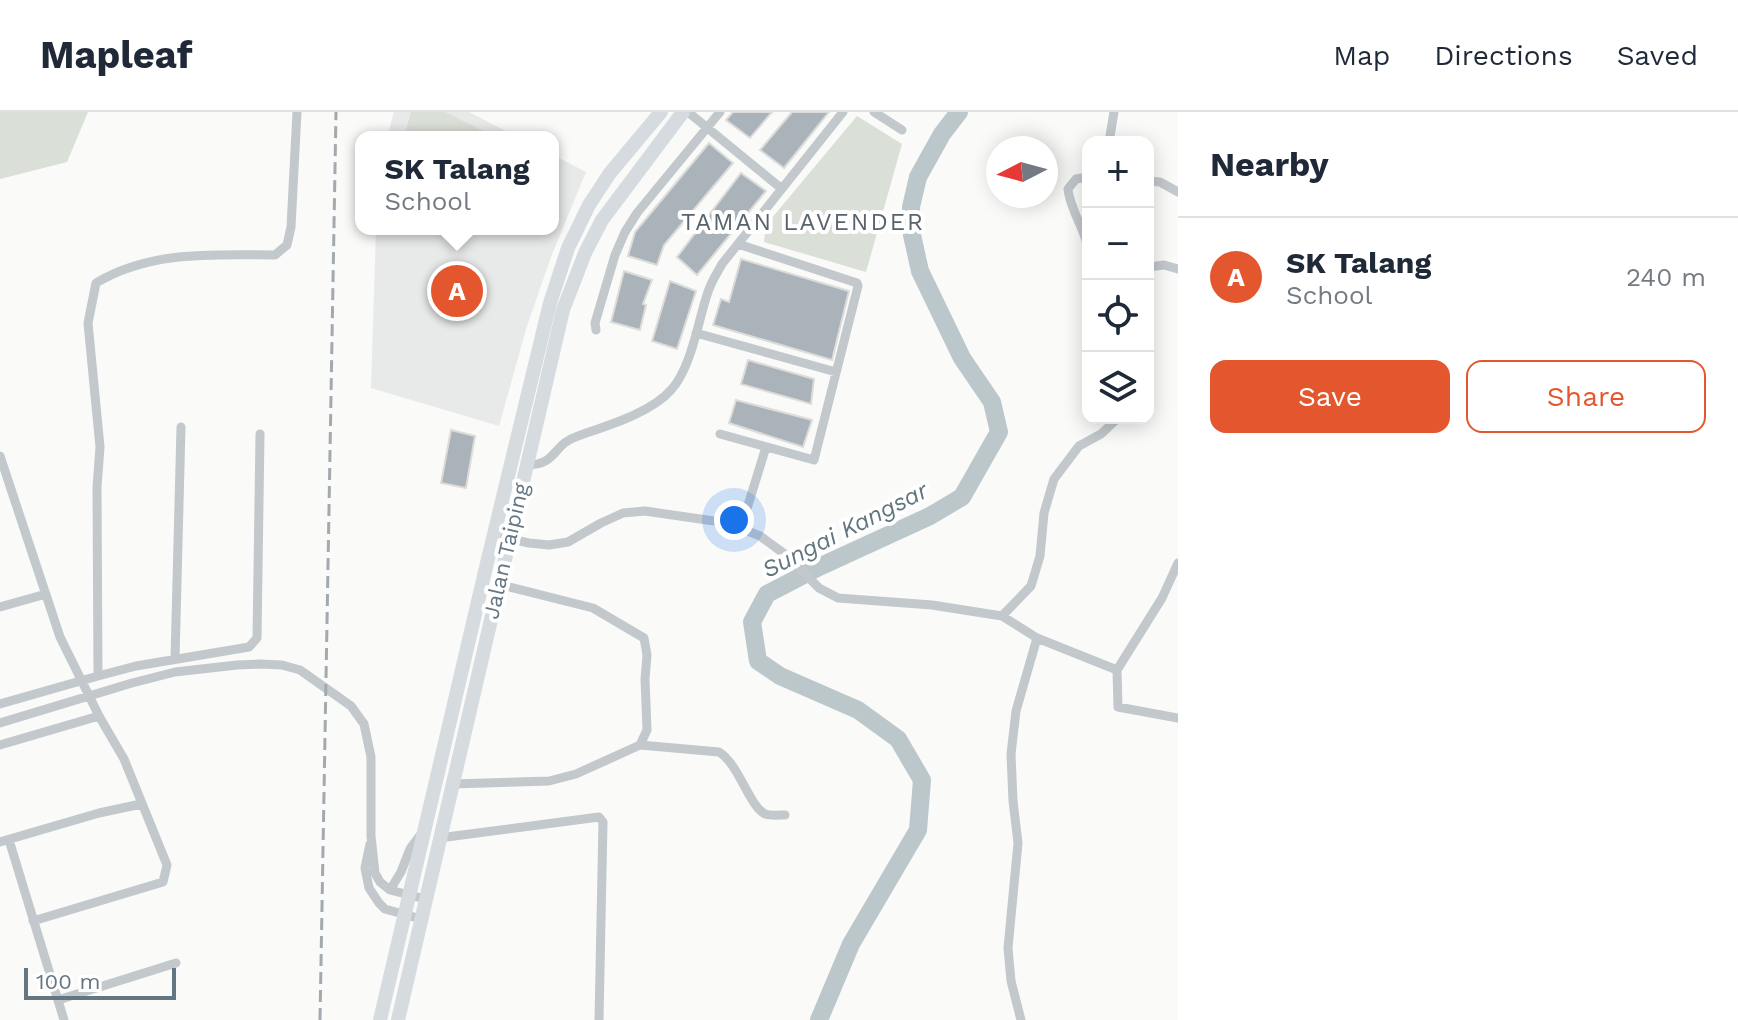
<!DOCTYPE html>
<meta charset="utf-8">
<style>
:root{--surface:#fff;--page:#f2f2f3;--text:#1f2937;--muted:#747a83;--line:#e0e1e3;--accent:#e4572e}
body{margin:0;font-family:"Work Sans",sans-serif;background:var(--page);color:var(--text)}
.controls{position:absolute;right:24px;top:24px;display:grid;overflow:hidden;border-radius:16px;box-shadow:0 4px 20px #0003}
.controls button{width:72px;height:72px;display:grid;place-items:center;padding:0;border:0;border-bottom:2px solid var(--line);background:var(--surface);color:var(--text);font:40px sans-serif}
.compass{position:absolute;left:986px;top:24px;width:72px;height:72px;border-radius:50%;background:var(--surface);box-shadow:0 4px 20px #0003;rotate:264deg}
.scale{position:absolute;left:24px;bottom:20px;width:152px;box-sizing:border-box;padding-left:8px;border:4px solid #657683;border-top:0;font-size:22px;line-height:28px;white-space:nowrap;color:#657683;-webkit-text-stroke:6px #fff;paint-order:stroke}
.you{position:absolute;left:734px;top:408px;width:28px;height:28px;margin:-20px;border:6px solid #fff;border-radius:50%;background:#1a73e8;box-shadow:0 0 0 12px #1a73e833}
.badge{display:grid;place-items:center;width:52px;height:52px;border-radius:50%;background:var(--accent);color:#fff;font-size:26px;font-weight:700}
.pin{position:absolute;translate:-50% -50%;border:4px solid #fff;box-shadow:0 2px 8px #0006}
.popup{position:absolute;left:355px;top:19px;width:204px;height:104px;box-sizing:border-box;display:grid;place-content:center;border-radius:16px;background:var(--surface);filter:drop-shadow(0 2px 6px #0005);font-size:26px;white-space:nowrap;color:var(--muted)}
.popup b{font-size:30px;color:var(--text)}
.popup::after{content:'';position:absolute;left:50%;top:100%;margin-left:-16px;border:16px solid transparent;border-top-color:var(--surface)}
.list{margin:0;padding:0;list-style:none}
h2{display:flex;justify-content:space-between;align-items:center;height:104px;margin:0;padding:0 32px;font-size:34px}
h2 small{font-size:26px;font-weight:400;color:var(--muted)}
.list li{display:grid;grid-template-columns:52px 1fr auto;gap:24px;align-items:center;box-sizing:border-box;height:120px;padding:0 32px;border-top:2px solid var(--line)}
.list b{display:block;font-size:30px;white-space:nowrap}
.list p{margin:0;font-size:26px;white-space:nowrap;color:var(--muted)}
.list em{font-size:26px;font-style:normal;color:var(--muted)}
.actions{display:flex;gap:16px;padding:24px 32px}
.actions a{flex:1;padding:18px 0;border:2px solid var(--accent);border-radius:16px;text-align:center;font-size:28px;color:var(--accent)}
.actions .main{background:var(--accent);color:#fff}
.icon{flex:none;width:44px;height:44px;fill:none;stroke:currentColor;stroke-width:2;stroke-linecap:round;stroke-linejoin:round}
.map{position:relative;flex:none;width:1178px;height:908px;overflow:hidden}
header{display:flex;align-items:center;gap:48px;box-sizing:border-box;height:112px;padding:0 40px;background:var(--surface);border-bottom:2px solid var(--line)}
header strong{font-size:38px}
nav{display:flex;gap:44px;margin-inline-start:auto;font-size:28px}
main{display:flex}
aside{flex:1;background:var(--surface)}
.map>svg:first-child{display:block}
.built{fill:#e8e9e9}
.green{fill:#dadfd7}
.lines{fill:none;stroke-linecap:round;stroke-linejoin:round}
.river{stroke:#bbc7cb;stroke-width:18}
.building{fill:#aab3b9;stroke:#dcdcda;stroke-width:2}
.minor{stroke:#c3c8cc;stroke-width:9}
.trunk{stroke:#d6dbdf;stroke-width:14}
.rail{stroke:#a2aab0;stroke-width:3;stroke-dasharray:12 6;stroke-linecap:butt}
.labels{text-anchor:middle;dominant-baseline:central;stroke-width:8;stroke-linejoin:round;paint-order:stroke}
.street-label{font-size:22px;fill:#657683;stroke:#fff}
.neighbourhood-label{font-size:24px;letter-spacing:2px;fill:#57646e;stroke:#fff}
.water-label{font-size:24px;font-style:italic;fill:#60757c;stroke:#fff}
</style>
<header>
<strong>Mapleaf</strong>
<nav><a>Map</a><a>Directions</a><a>Saved</a></nav>
</header>
<main>
<div class="map">
<svg width="1178" height="908" viewBox="0 0 1178 908">
<rect width="100%" height="100%" fill="#fafaf8"/>
<!-- built -->
<path class="built" d="M394 0H469L517 25H387Z
M553 43 586 60 551 145 527 214 499 314 371 276 376 117H553Z"/>
<!-- green -->
<path class="green" d="M0 0H88L67 50 0 67Z
M411 0H445L495 25H404Z
M857 4 902 32 866 160 764 130 766 113Z"/>
<g class="lines">
<!-- river -->
<path class="river" d="M819 908 851 832 918 718 922 668 898 627 858 598 780 564 758 549 752 510 767 482 819 455 930 404 962 385 999 320 992 290 962 246 920 159 912 123 911 95 918 65 942 22 959 0"/>
</g>
<!-- building -->
<path class="building" d="M733 0H772L750 26 726 8Z
M792 0H829L784 56 760 38Z
M709 31 733 51 664 133 657 153 628 144 635 120Z
M741 61 766 79 697 163 677 145Z
M741 147 849 179 832 248 713 213 721 187 729 190Z
M624 159 652 168 643 192 646 193 640 218 611 210Z
M670 169 696 179 677 237 652 229Z
M748 248 814 267 811 292 741 272Z
M736 288 812 308 803 335 729 311Z
M451 318 475 324 466 376 441 371Z"/>
<g class="lines">
<!-- minor -->
<path class="minor" d="M688 0 782 77
M874 0 902 18
M1109 30 1114 0
M1088 65 1076 67 1068 77C1070 98 1084 115 1088 136
M1148 69 1160 70 1178 80
M1148 155 1164 153 1178 157
M596 218 595 211 615 143 625 120 637 101 720 0
M696 221 836 260
M720 322 814 348 858 174 857 171 738 132
M0 344 60 525 99 604 124 647 167 753 163 770 33 809
M527 353C559 352 551 333 578 324 606 314 651 301 671 278 692 255 698 208 708 180 711 170 717 161 722 152L843 0
M741 416 766 335
M493 423 529 431 549 433 568 430 601 411 623 401 645 399 728 411 760 424 786 443 819 476 838 486 932 493 1002 504 1031 474 1040 444 1044 401 1054 367 1079 334 1101 322 1118 306
M0 495 46 482
M1002 504 1037 526
M175 547 181 315
M1117 558 1162 486 1178 451
M1117 558 1118 595 1178 606
M98 564 136 554 249 535 257 526 260 322
M0 592 98 564 97 375 100 335 88 211 96 171C151 138 214 143 275 143L287 133 291 115 297 0
M0 611 132 571 175 560 237 553 260 552 282 553 300 558 351 594 364 612 371 645V724L375 761 380 770 390 778 425 787
M0 633 99 604
M640 633 719 640C739 652 749 694 765 702 771 704 779 703 785 703
M452 672 549 669 576 662 640 633 647 618 645 567 647 543 644 526 593 496 498 472
M439 726 599 705 603 710 599 908
M9 728 64 908
M0 730 99 701 141 692
M370 732 365 756 369 776 379 791 385 797 421 807
M390 778 401 760 410 737 421 722
M58 888 176 851
M1021 908 1011 869 1008 836 1018 731 1013 689 1011 642 1016 599 1037 526 1117 558"/>
<!-- trunk -->
<path class="trunk" d="M380 908 487 451 550 191 568 136 589 93 610 61 661 0
M398 908 563 198 585 141 602 108 683 0"/>
<!-- rail -->
<path class="rail" d="M320 908 336 0"/>
</g>
<g class="labels">
<!-- street labels -->
<g class="street-label">
<text transform="translate(506 439) rotate(-77)">Jalan Taiping</text>
</g>
<!-- neighbourhood labels -->
<g class="neighbourhood-label">
<text x="803" y="110">TAMAN LAVENDER</text>
</g>
<!-- water labels -->
<g class="water-label">
<text transform="translate(845 418) rotate(-27)">Sungai Kangsar</text>
</g>
</g>
</svg>
<div class="controls">
<button>+</button>
<button>−</button>
<button><svg class="icon" aria-label="locate" viewBox="0 0 24 24"><circle cx="12" cy="12" r="6"/><path d="M12 2v4M12 18v4M2 12h4M18 12h4"/></svg></button>
<button><svg class="icon" aria-label="layers" viewBox="0 0 24 24"><path d="M12 4l9 5-9 5-9-5zM3 14l9 5 9-5"/></svg></button>
</div>
<svg class="compass" viewBox="-18 -18 36 36"><path d="M0-13l5 13h-10z" fill="#e53935"/><path d="M0 13l5-13h-10z" fill="#747a83"/></svg>
<div class="scale">100 m</div>
<div class="you"></div>
<div class="pin badge" style="left:457px;top:179px">A</div>
<div class="popup"><b>SK Talang</b>School</div>
</div>
<aside>
<h2>Nearby<small></small></h2>
<ul class="list">
<li><span class="badge">A</span><div><b>SK Talang</b><p>School</p></div><em>240 m</em></li>
</ul>
<div class="actions"><a class="main">Save</a><a>Share</a></div>
</aside>
</main>
